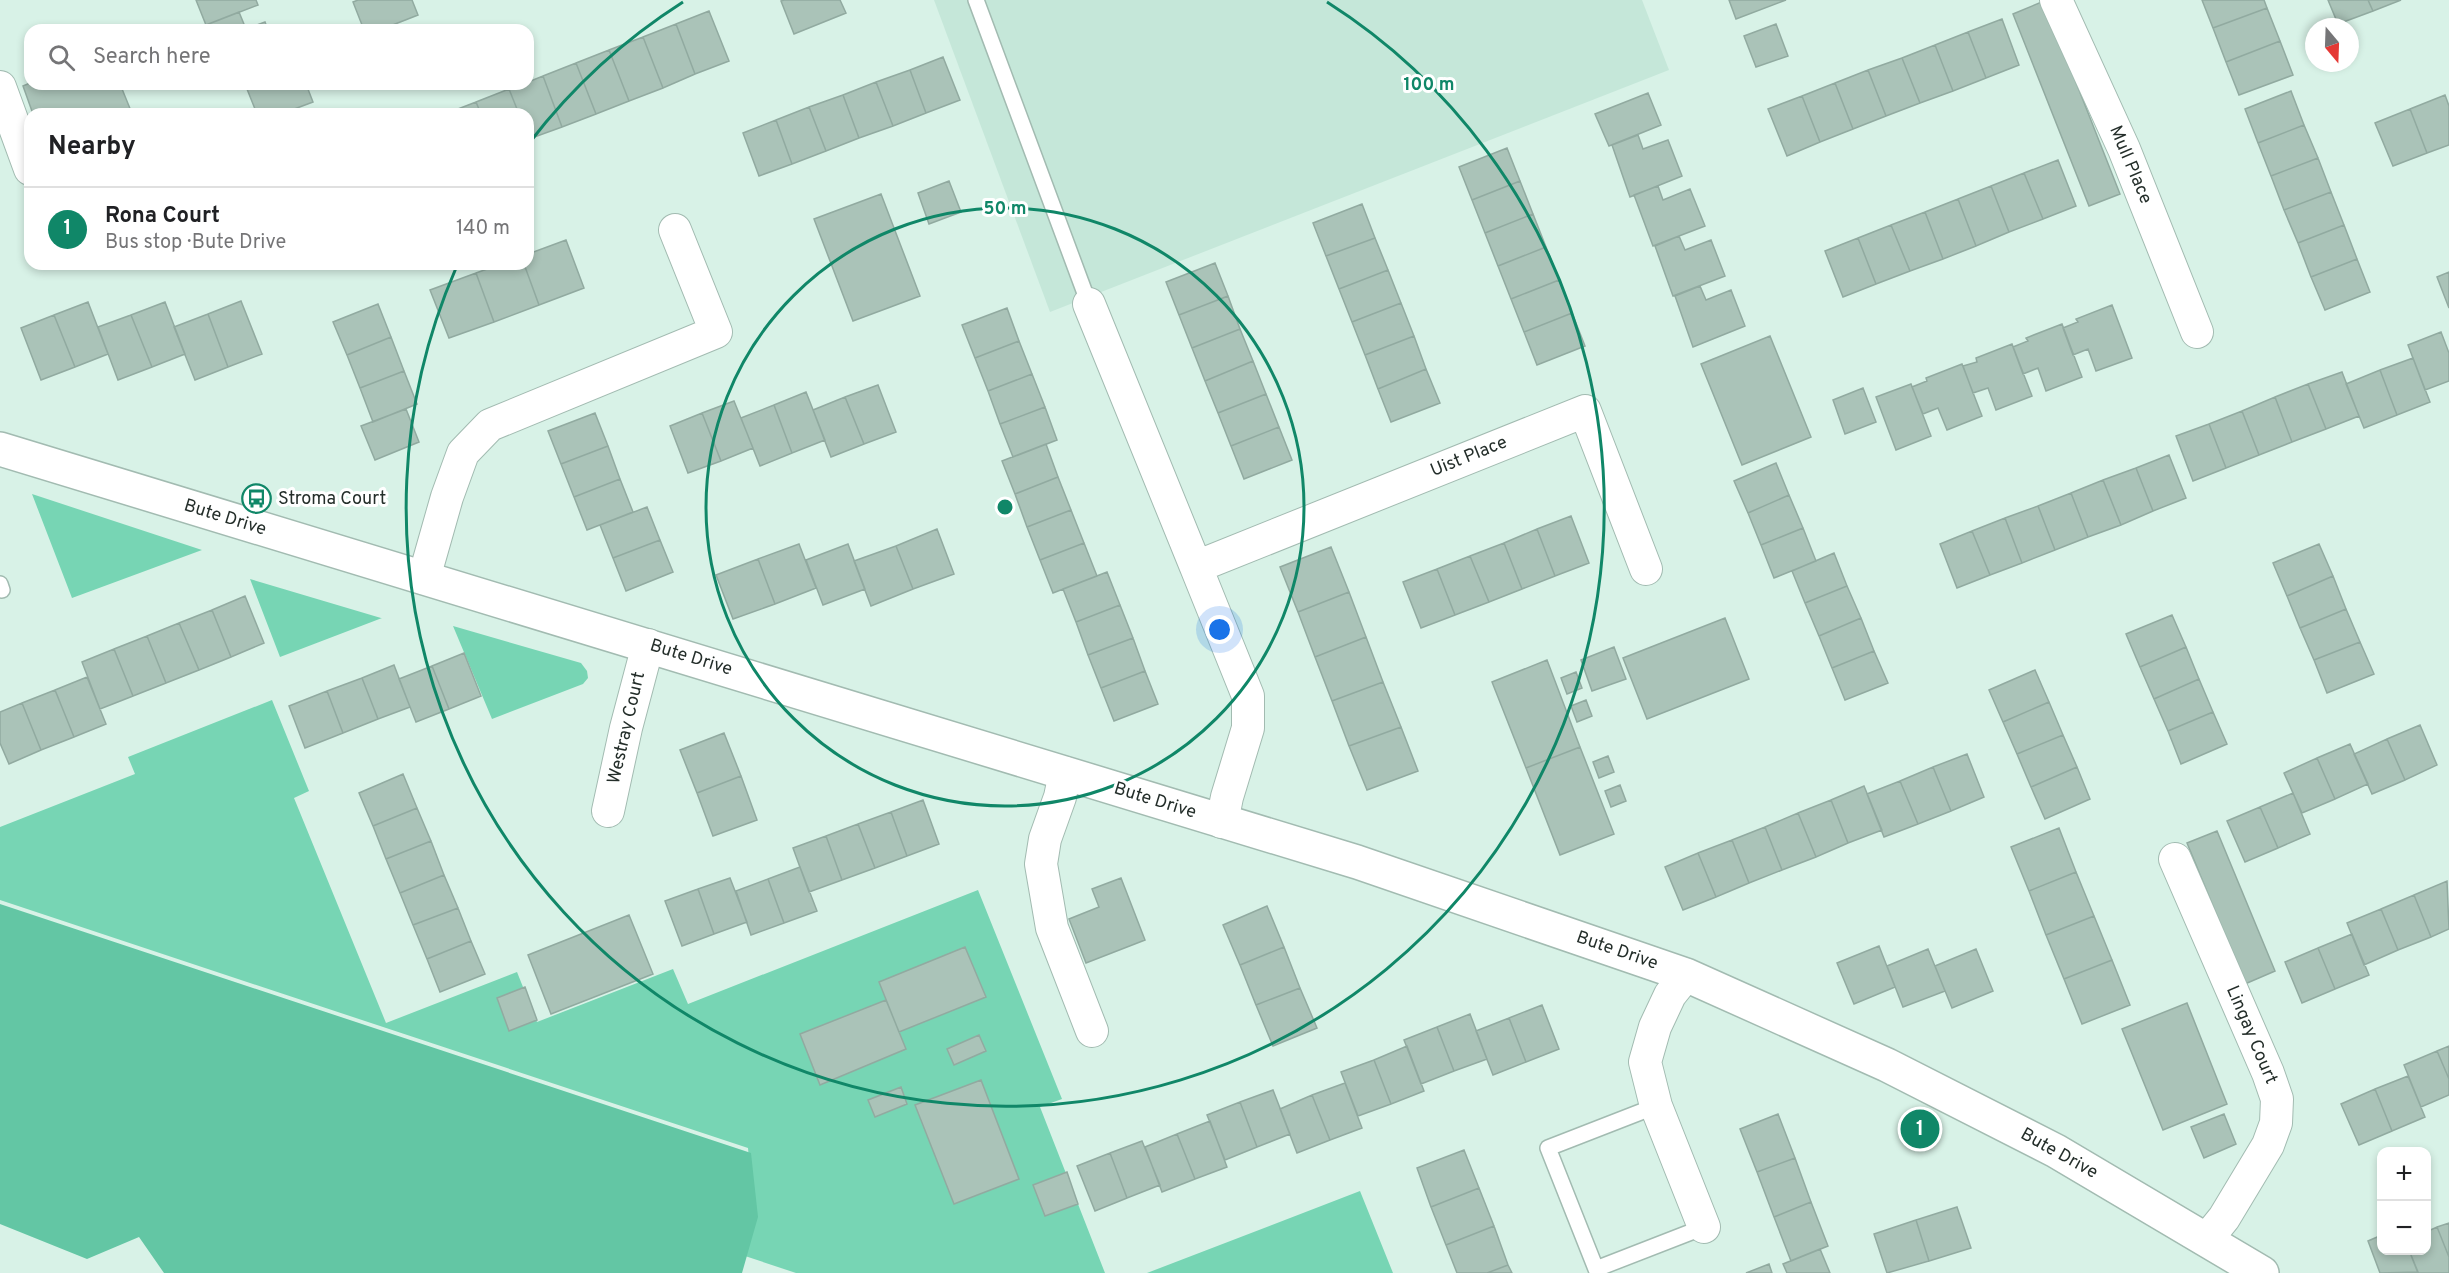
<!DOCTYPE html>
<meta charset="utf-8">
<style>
:root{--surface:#fff;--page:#f6f6f6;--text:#202124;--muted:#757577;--line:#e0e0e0;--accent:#108768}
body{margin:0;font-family:Overpass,sans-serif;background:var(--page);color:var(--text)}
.controls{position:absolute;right:18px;bottom:18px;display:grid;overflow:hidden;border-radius:12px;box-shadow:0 3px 9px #0003}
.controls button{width:54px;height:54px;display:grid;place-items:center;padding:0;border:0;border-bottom:2px solid var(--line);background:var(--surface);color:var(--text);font:30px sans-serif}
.compass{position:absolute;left:2305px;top:18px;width:54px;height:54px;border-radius:50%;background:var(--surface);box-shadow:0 3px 9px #0003;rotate:161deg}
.you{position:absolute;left:1220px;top:630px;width:21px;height:21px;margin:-15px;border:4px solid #fff;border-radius:50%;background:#1a73e8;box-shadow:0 0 0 9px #1a73e833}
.badge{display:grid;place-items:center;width:39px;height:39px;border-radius:50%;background:var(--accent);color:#fff;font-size:20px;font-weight:700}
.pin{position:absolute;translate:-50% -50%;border:3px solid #fff;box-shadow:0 2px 6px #0006}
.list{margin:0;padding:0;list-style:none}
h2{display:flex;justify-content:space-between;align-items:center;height:78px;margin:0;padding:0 24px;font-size:26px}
h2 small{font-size:20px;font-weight:400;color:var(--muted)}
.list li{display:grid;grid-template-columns:39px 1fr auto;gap:18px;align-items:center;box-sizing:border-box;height:84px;padding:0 24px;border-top:2px solid var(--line)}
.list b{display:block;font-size:22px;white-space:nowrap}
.list p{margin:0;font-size:20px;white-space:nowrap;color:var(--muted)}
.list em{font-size:20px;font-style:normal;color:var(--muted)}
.icon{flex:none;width:33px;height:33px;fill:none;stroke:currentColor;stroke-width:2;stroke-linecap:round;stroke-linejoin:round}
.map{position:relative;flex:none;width:2449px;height:1273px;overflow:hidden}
.search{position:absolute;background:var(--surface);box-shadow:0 3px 9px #0003;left:24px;top:24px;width:510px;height:66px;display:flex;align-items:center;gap:15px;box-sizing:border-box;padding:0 21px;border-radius:18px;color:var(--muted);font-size:22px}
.panel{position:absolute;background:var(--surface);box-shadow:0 3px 9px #0003;left:24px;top:108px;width:510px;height:162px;border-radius:18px}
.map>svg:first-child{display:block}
.built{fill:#c5e7d9}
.green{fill:#77d5b4}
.forest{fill:#63c6a4}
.building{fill:#aac3b8;stroke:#91aaa0;stroke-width:1.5}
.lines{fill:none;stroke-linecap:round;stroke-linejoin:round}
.service-casing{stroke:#a2bbb1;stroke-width:18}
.minor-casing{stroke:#a2bbb1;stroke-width:34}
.tertiary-casing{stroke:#a2bbb1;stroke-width:36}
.service{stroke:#fff;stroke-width:15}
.minor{stroke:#fff;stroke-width:32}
.tertiary{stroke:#fff;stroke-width:33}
.ring{fill:none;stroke:#108768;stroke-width:3}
.labels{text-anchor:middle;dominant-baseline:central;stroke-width:6;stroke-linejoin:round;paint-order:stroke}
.street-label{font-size:18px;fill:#242e2a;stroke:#fff}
.poi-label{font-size:18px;fill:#242e2a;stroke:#fff;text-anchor:start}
.centre{fill:#108768;stroke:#fff;stroke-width:3}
.ring-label{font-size:18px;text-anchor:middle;font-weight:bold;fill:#108768;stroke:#fff;stroke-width:6;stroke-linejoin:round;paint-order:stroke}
</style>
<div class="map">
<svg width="2449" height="1273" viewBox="0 0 2449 1273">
<rect width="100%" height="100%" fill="#d8f2e7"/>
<!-- built -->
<path class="built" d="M934 0H1642L1669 70 1050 312Z"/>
<!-- green -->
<path class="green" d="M32 494 202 550 72 598Z
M250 579 381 618H382L280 657Z
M453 626 581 663 587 671 588 678 583 684 492 719Z
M272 700 309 791 294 798 386 1023 517 972 537 1022 673 969 688 1004 978 890 1062 1099 1040 1107 1105 1273H796L745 1256 754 1217 748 1148 0 900V827L135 774 128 757Z
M1360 1191 1393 1273H1147Z"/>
<!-- forest -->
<path class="forest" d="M0 904 751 1153 758 1217 742 1273H164L139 1237 87 1259 0 1224Z"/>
<!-- building -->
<path class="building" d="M196 0H256L258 5 206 25Z
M358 0H412L418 15 380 30H364L353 2Z
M784 0H840L846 13 794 34 781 1Z
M1729 0H1786L1736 19Z
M2202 0H2264L2267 8 2213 28Z
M2328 0H2368L2373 11 2338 24Z
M2368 0H2401L2373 11Z
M2044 1 2120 194 2089 206 2013 14Z
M2267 8 2280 41 2226 62 2213 28Z
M709 11 729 61 695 74 676 24Z
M239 12 246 29 265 22 268 30H208L206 25Z
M2002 19 2019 65 1986 78 1968 32Z
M676 24 695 74 663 88 643 37Z
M1776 24 1788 56 1756 67 1744 36Z
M1968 32 1986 78 1953 91 1935 45Z
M643 37 663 88 629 101 609 50Z
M2280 41 2293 75 2239 95 2226 62Z
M1935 45 1953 91 1920 103 1902 58Z
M609 50 629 101 596 114 576 63Z
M943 57 960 100 926 113 910 70Z
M1902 58 1920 103 1886 116 1868 70Z
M576 63 596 114 562 127 543 76Z
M910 70 926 113 893 126 876 82Z
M1868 70 1886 116 1853 129 1835 83Z
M543 76 562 127 529 139 528 114H519L509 89 528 84V82Z
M876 82 893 126 859 138 843 95Z
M30 83 120 84 131 111 122 114H33L23 86Z
M1835 83 1853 129 1820 142 1802 96Z
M245 84H306L313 102 281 114H257Z
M509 89 519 114H481L476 102Z
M2291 91 2304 125 2258 143 2245 109Z
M1648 93 1661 125 1609 146 1595 114Z
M843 95 859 138 826 151 809 107Z
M2445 95 2449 106V145L2427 153 2410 109Z
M1802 96 1820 142 1787 156 1768 109Z
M476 102 481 114H445Z
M809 107 826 151 792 164 776 120Z
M2410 109 2427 153 2393 166 2375 123Z
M776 120 792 164 759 176 743 133Z
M2304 125 2318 158 2271 176 2258 143Z
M1638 135 1643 149 1668 140 1682 176 1630 197 1612 145Z
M1507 148 1520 181 1472 200 1459 167Z
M2318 158 2331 192 2284 210 2271 176Z
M2058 160 2076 206 2043 219 2024 173Z
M2024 173 2043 219 2009 232 1991 186Z
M949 181 961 212 929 224 918 193Z
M1520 181 1533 214 1485 233 1472 200Z
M1658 186 1663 200 1690 189 1705 226 1653 246 1634 195Z
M1991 186 2009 232 1976 246 1958 199Z
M2331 192 2344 225 2298 243 2284 210Z
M881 194 920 296 853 321 814 219Z
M1958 199 1976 246 1943 259 1925 212Z
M1362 204 1375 238 1326 256 1313 223Z
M1925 212 1943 259 1910 271 1891 225Z
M1533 214 1546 247 1498 266 1485 233Z
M1891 225 1910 271 1876 284 1858 238Z
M2344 225 2357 259 2311 277 2298 243Z
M1679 236 1685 250 1711 240 1725 276 1673 296 1655 246Z
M1375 238 1388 270 1339 289 1326 256Z
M1858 238 1876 284 1843 297 1825 251Z
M566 240 584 288 539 305 524 264H528V254Z
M1546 247 1559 280 1511 299 1498 266Z
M2357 259 2370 292 2325 310 2311 277Z
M1215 263 1228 296 1179 315 1166 282Z
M501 264H524L539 305 494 322 476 273Z
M1388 270 1401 303 1352 322 1339 289Z
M2449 272V308L2437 277Z
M476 273 494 322 449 338 430 290Z
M1559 280 1572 313 1524 332 1511 299Z
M1700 286 1706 300 1731 290 1745 326 1693 347 1675 296Z
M1228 296 1240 329 1192 348 1179 315Z
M241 301 262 354 228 367 208 314Z
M88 302 108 354 75 367 54 315Z
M165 302 185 354 152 367 131 315Z
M1401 303 1414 336 1365 355 1352 322Z
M378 304 391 337 347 355 333 322Z
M2112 305 2132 358 2096 371 2088 349 2073 355 2063 328 2078 322 2076 319Z
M1007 308 1019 341 975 358 962 325Z
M1572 313 1585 346 1537 365 1524 332Z
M208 314 228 367 195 380 174 327Z
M54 315 75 367 41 380 21 328Z
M131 315 152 367 118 380 98 327Z
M2062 324 2082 377 2046 391 2038 368 2023 374 2013 347 2028 341 2026 338Z
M1240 329 1253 361 1205 381 1192 348Z
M2441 332 2449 353V381L2425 390 2408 345Z
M1414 336 1426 369 1378 389 1365 355Z
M1770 336 1811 437 1742 465 1701 364Z
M391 337 404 371 360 388 347 355Z
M1019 341 1032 374 988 391 975 358Z
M2012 344 2032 396 1996 410 1988 388 1973 393 1963 366 1977 362 1976 358Z
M2413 358 2430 402 2397 415 2380 370Z
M1253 361 1266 394 1218 413 1205 381Z
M1962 364 1982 416 1947 430 1938 408 1923 414 1912 387 1927 381 1926 378Z
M1426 369 1440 403 1391 422 1378 389Z
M2380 370 2397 415 2364 428 2346 384Z
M404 371 417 404 373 422 360 388Z
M2342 372 2359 416 2326 429 2308 384Z
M1032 374 1045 407 1000 424 988 391Z
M1911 384 1931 436 1896 450 1876 397Z
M2308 384 2326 429 2292 442 2275 397Z
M878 385 896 432 864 444 845 397Z
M1863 388 1876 422 1845 434 1833 400Z
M806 392 825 440 792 453 774 405Z
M1266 394 1279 427 1231 446 1218 413Z
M845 397 864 444 831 457 813 410Z
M2275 397 2292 442 2259 455 2242 411Z
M734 401 753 448 721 461 702 413Z
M774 405 792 453 760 466 741 418Z
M1045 407 1057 440 1013 457 1000 424Z
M406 409 419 442 375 460 361 426Z
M2242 411 2259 455 2226 468 2209 424Z
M595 413 608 446 561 464 548 431Z
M702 413 721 461 688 473 670 426Z
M2209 424 2226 468 2193 481 2176 436Z
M1279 427 1292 460 1244 479 1231 446Z
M1046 444 1058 477 1015 494 1002 461Z
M608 446 620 479 574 497 561 464Z
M2169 455 2186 498 2153 511 2136 468Z
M1776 463 1789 495 1748 513 1734 481Z
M2136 468 2153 511 2121 525 2103 480Z
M1058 477 1071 510 1027 527 1015 494Z
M620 479 633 512 587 530 574 497Z
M2103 480 2121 525 2088 537 2071 493Z
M2071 493 2088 537 2055 550 2038 506Z
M1789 495 1803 528 1761 545 1748 513Z
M2038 506 2055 550 2022 563 2005 518Z
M647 507 660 540 613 558 600 525Z
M1071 510 1084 543 1040 560 1027 527Z
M1571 516 1589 563 1555 576 1537 529Z
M2005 518 2022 563 1990 575 1972 531Z
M1803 528 1816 561 1774 578 1761 545Z
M937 529 954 574 913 589 896 546Z
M1537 529 1555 576 1522 589 1504 543Z
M1972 531 1990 575 1957 588 1940 544Z
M660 540 673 572 626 591 613 558Z
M1084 543 1097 576 1053 593 1040 560Z
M1504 543 1522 589 1489 602 1470 556Z
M799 544 816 588 775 604 758 559Z
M848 544 865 589 823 605 806 560Z
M2319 544 2333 576 2287 596 2273 563Z
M896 546 913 589 871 606 854 561Z
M1331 547 1349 592 1298 612 1280 567Z
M1834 553 1847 586 1805 603 1792 571Z
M1470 556 1489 602 1455 615 1437 569Z
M758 559 775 604 733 619 716 575Z
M1437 569 1455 615 1421 628 1403 582Z
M1107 572 1120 605 1076 622 1063 589Z
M2333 576 2346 609 2300 628 2287 596Z
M1847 586 1861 618 1819 636 1805 603Z
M1349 592 1366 637 1315 657 1298 612Z
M245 596 264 643 231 657 212 610Z
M1120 605 1133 638 1088 655 1076 622Z
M2346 609 2360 642 2314 660 2300 628Z
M212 610 231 657 199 670 179 623Z
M2172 615 2186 647 2140 667 2126 634Z
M1725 618 1749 679 1647 719 1623 658Z
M1861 618 1874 651 1832 668 1819 636Z
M179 623 199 670 166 683 147 636Z
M147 636 166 683 133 696 114 649Z
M1366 637 1383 682 1332 701 1315 657Z
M1133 638 1145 671 1101 688 1088 655Z
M2360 642 2374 674 2327 693 2314 660Z
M1614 647 1626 679 1592 691 1581 660Z
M2186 647 2199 679 2154 699 2140 667Z
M114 649 133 696 100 709 82 662Z
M1874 651 1888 683 1845 700 1832 668Z
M464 653 481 696 449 709 432 666Z
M1547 660 1580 747 1526 768 1492 682Z
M394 665 410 707 378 719 362 678Z
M432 666 449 709 416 722 399 679Z
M2035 670 2049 702 2003 722 1989 690Z
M1145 671 1158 704 1114 721 1101 688Z
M1576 672 1582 688 1567 694 1561 678Z
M87 677 106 724 74 737 55 690Z
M362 678 378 719 343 733 327 691Z
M2199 679 2213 712 2168 731 2154 699Z
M1383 682 1401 727 1349 746 1332 701Z
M55 690 74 737 41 750 22 703Z
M327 691 343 733 305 748 289 706Z
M1586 700 1592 716 1577 722 1571 706Z
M2049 702 2063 735 2017 754 2003 722Z
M22 703 41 750 9 764 0 743V712Z
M2213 712 2227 744 2181 764 2168 731Z
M2420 725 2437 765 2405 780 2387 739Z
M1401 727 1418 771 1367 790 1349 746Z
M724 733 741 776 697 793 680 750Z
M2063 735 2077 767 2031 787 2017 754Z
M2387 739 2405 780 2372 794 2354 754Z
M2350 744 2368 784 2335 799 2317 758Z
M1580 747 1614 834 1560 855 1526 768Z
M1967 754 1984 797 1951 811 1933 767Z
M1608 756 1614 772 1599 778 1593 762Z
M2317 758 2335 799 2302 813 2284 773Z
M1933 767 1951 811 1918 824 1900 781Z
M2077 767 2090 799 2045 819 2031 787Z
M403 774 417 808 373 826 359 793Z
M741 776 757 820 713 836 697 793Z
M1900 781 1918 824 1884 837 1867 794Z
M1620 785 1626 801 1611 807 1605 791Z
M1864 786 1882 830 1848 843 1831 800Z
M2293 793 2310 834 2278 848 2260 807Z
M923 800 939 844 907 856 891 812Z
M1831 800 1848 843 1816 857 1798 813Z
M2260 807 2278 848 2245 862 2227 821Z
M417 808 431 841 386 859 373 826Z
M891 812 907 856 875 868 858 824Z
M1798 813 1816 857 1782 870 1765 827Z
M858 824 875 868 842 880 826 836Z
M1765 827 1782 870 1749 883 1732 840Z
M2059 828 2076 872 2029 891 2011 847Z
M2217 831 2275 971 2245 984 2187 843Z
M826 836 842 880 809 892 793 848Z
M1732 840 1749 883 1716 897 1698 853Z
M431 841 444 875 400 893 386 859Z
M1698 853 1716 897 1683 910 1665 867Z
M800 867 817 911 784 923 768 879Z
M2076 872 2094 916 2046 935 2029 891Z
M444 875 458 908 413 925 400 893Z
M730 878 747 922 714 934 698 889Z
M1121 878 1145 940 1086 963 1069 919 1099 907 1092 889Z
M768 879 784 923 751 935 736 891Z
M2447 881 2449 929 2431 937 2414 895Z
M698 889 714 934 682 946 665 901Z
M2414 895 2431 937 2398 950 2381 909Z
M1267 906 1284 947 1240 965 1223 925Z
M458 908 471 941 427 959 413 925Z
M2381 909 2398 950 2364 965 2347 923Z
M629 915 653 974 551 1014 528 955Z
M2094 916 2112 960 2064 979 2046 935Z
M2352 934 2369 975 2335 989 2318 948Z
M471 941 485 974 440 992 427 959Z
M1879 946 1895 987 1854 1004 1837 963Z
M965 947 986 997 899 1032 879 982Z
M1284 947 1300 988 1256 1005 1240 965Z
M2318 948 2335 989 2302 1003 2285 962Z
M1928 949 1945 991 1903 1007 1887 966Z
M1976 949 1993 991 1952 1008 1935 966Z
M2112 960 2130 1005 2082 1024 2064 979Z
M525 987 537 1020 509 1031 497 998Z
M1300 988 1317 1028 1273 1046 1256 1005Z
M886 1000 906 1049 820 1085 800 1034Z
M2187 1003 2227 1104 2163 1130 2122 1029Z
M1542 1005 1559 1049 1526 1062 1509 1018Z
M1470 1014 1487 1059 1454 1071 1437 1027Z
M1509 1018 1526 1062 1493 1075 1476 1031Z
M1437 1027 1454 1071 1421 1084 1404 1040Z
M979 1035 986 1051 954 1065 947 1049Z
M1407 1046 1424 1091 1391 1104 1374 1060Z
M2449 1046V1079L2437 1051Z
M2437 1051 2449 1079V1095L2421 1107 2404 1065Z
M1374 1060 1391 1104 1358 1116 1341 1072Z
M2408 1076 2425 1117 2392 1131 2375 1089Z
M981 1080 1019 1179 954 1204 915 1105Z
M1345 1083 1362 1128 1330 1140 1312 1095Z
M901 1087 907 1104 875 1117 868 1100Z
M2375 1089 2392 1131 2359 1145 2341 1104Z
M1273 1090 1290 1134 1257 1147 1240 1102Z
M1312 1095 1330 1140 1297 1153 1280 1109Z
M1240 1102 1257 1147 1225 1160 1207 1115Z
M1778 1114 1795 1158 1757 1172 1740 1129Z
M2224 1114 2236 1144 2204 1158 2191 1127Z
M1210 1121 1227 1167 1195 1179 1177 1134Z
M1177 1134 1195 1179 1162 1192 1145 1147Z
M1142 1141 1160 1185 1127 1198 1110 1153Z
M1464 1150 1479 1188 1431 1207 1417 1168Z
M1110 1153 1127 1198 1095 1211 1077 1166Z
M1795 1158 1811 1202 1774 1217 1757 1172Z
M1067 1172 1078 1204 1045 1216 1033 1185Z
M1479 1188 1494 1226 1446 1245 1431 1207Z
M1811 1202 1828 1246 1791 1261 1774 1217Z
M1957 1207 1971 1248 1929 1261 1916 1220Z
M1916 1220 1929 1261 1887 1273 1874 1234Z
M2449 1223V1257L2437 1227Z
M1494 1226 1508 1265 1487 1273H1457L1446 1245Z
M2437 1227 2449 1257V1273H2418L2409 1250H2426V1232Z
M2382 1235V1250H2409L2418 1272 2380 1273 2368 1241Z
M1820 1249 1830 1273H1787L1783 1264Z
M1769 1264 1772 1273H1746Z
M1508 1265 1512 1273H1487Z"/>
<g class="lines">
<defs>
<path id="service" d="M976 0 1089 304
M0 584 2 590
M1656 1106 1548 1148 1596 1269 1704 1227"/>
<path id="minor" d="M2056 0 2124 149 2197 332
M0 87 30 169
M1089 304 1196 567
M424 578 447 497 463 453 490 425 716 332 675 230
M1065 773 1060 797 1045 839 1041 864 1052 928 1092 1031
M608 811 626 728 648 645
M1222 822 1227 797 1248 728V696L1196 567 1585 411 1646 569
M2175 859 2268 1073 2277 1099 2276 1123 2268 1145 2224 1218 2207 1239
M1686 975 1670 995 1655 1027 1645 1062 1656 1106 1704 1227"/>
<path id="tertiary" d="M0 449 1357 862 1686 975 1887 1065 2056 1151 2262 1273"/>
</defs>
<!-- service casing -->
<use href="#service" class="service-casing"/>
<!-- minor casing -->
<use href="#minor" class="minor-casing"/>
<!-- tertiary casing -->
<use href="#tertiary" class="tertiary-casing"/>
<!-- service -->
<use href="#service" class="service"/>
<!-- minor -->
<use href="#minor" class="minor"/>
<!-- tertiary -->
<use href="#tertiary" class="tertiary"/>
</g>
<!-- distance rings -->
<g class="ring">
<circle cx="1005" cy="507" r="299"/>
<path d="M530 142A599 599 0 0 1 683 2M1327 2A599 599 0 1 1 456 268"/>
</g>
<!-- icons -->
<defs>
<symbol id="bus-ring" viewBox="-11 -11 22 22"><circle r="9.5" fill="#fff" stroke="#108768" stroke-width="1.5"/><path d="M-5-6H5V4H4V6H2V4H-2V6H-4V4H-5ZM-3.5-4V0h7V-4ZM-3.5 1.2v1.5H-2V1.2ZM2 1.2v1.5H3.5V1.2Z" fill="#108768"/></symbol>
</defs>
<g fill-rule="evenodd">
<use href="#bus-ring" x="240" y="482" width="33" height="33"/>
</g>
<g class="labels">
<!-- street labels -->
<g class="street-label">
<text transform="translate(2130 165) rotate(67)">Mull Place</text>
<text transform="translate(1469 457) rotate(-22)">Uist Place</text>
<text transform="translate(225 518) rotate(17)">Bute Drive</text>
<text transform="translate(691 658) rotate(17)">Bute Drive</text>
<text transform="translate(627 728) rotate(-77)">Westray Court</text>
<text transform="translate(1155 801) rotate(17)">Bute Drive</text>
<text transform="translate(1617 951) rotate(19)">Bute Drive</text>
<text transform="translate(2251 1035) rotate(67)">Lingay Court</text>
<text transform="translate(2059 1154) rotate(29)">Bute Drive</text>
</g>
<!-- poi labels -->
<g class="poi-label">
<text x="278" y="499">Stroma Court</text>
</g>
</g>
<circle cx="1005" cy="507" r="9" class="centre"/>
<g class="ring-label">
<text x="1429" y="90">100 m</text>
<text x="1005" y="214">50 m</text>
</g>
</svg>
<div class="controls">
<button>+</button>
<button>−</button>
</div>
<svg class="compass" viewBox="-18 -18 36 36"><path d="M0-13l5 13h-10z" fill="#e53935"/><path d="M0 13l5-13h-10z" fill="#757577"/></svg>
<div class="you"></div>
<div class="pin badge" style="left:1920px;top:1129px">1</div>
<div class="search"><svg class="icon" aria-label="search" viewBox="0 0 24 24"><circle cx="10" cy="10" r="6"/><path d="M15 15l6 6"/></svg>Search here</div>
<section class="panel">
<h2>Nearby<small></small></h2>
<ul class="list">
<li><span class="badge">1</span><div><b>Rona Court</b><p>Bus stop · Bute Drive</p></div><em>140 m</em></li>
</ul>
</section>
</div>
